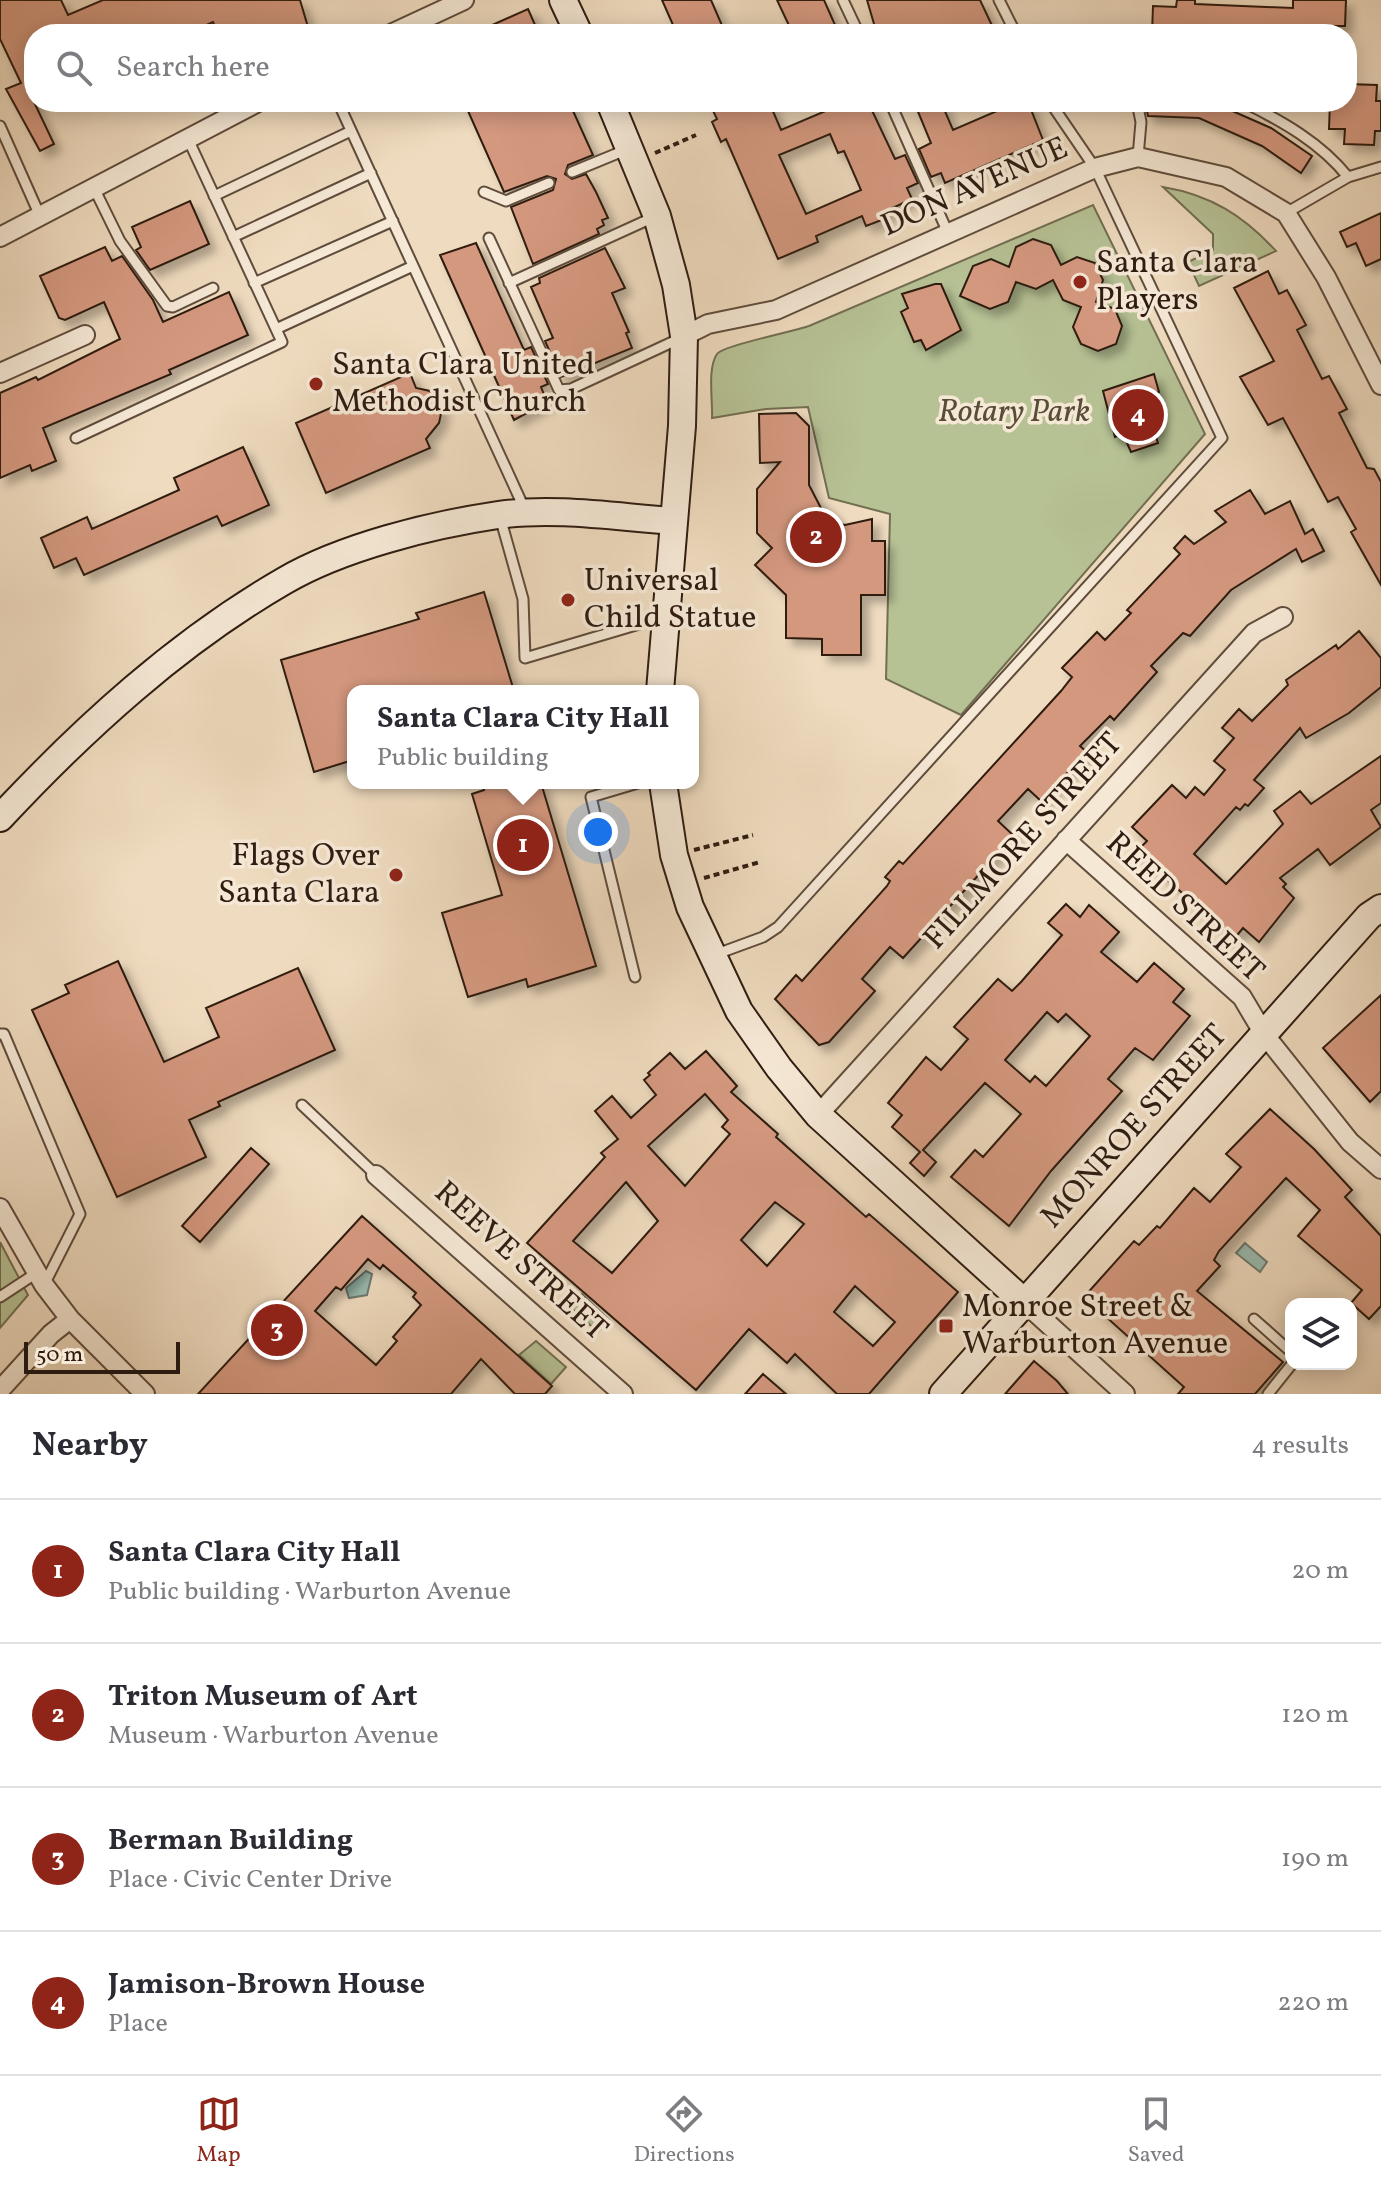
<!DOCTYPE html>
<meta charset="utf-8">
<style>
:root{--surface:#fff;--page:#f2f2f3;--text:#2b2b33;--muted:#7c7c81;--line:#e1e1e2;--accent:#8f2418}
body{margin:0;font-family:Vollkorn,serif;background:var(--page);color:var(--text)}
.controls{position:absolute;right:24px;bottom:24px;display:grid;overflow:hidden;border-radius:16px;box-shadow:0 4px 20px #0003}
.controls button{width:72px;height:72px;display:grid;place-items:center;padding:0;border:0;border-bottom:2px solid var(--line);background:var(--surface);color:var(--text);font:40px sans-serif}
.scale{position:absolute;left:24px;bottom:20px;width:156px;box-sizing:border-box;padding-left:8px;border:4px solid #2f1c11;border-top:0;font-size:22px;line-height:28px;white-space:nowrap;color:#2f1c11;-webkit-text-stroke:6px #f5e8d5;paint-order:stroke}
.you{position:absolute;left:598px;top:832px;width:28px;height:28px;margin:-20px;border:6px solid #fff;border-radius:50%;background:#1a73e8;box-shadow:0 0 0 12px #1a73e833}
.badge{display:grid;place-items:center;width:52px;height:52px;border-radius:50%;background:var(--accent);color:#fff;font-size:26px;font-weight:700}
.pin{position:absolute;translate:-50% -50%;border:4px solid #fff;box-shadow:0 2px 8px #0006}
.popup{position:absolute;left:347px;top:685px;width:352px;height:104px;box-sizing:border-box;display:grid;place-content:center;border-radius:16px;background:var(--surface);filter:drop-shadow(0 2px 6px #0005);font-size:26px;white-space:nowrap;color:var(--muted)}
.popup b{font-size:30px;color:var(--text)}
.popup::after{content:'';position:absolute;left:50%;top:100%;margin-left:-16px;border:16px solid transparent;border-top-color:var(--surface)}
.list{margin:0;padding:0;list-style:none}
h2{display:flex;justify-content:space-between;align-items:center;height:104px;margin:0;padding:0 32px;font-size:34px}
h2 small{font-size:26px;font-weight:400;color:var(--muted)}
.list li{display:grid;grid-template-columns:52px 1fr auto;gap:24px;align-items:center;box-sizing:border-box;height:144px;padding:0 32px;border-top:2px solid var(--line)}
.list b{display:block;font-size:30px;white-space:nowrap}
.list p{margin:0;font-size:26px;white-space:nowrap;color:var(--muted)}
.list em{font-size:26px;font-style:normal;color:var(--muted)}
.icon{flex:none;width:44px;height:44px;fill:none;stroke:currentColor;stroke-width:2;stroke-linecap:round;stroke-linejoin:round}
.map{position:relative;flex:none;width:1381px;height:1394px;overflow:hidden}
.search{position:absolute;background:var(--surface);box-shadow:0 4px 20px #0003;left:24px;right:24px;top:24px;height:88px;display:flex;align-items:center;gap:20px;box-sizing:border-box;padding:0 28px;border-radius:32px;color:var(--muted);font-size:30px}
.sheet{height:680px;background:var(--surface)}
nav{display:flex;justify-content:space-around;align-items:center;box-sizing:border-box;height:112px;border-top:2px solid var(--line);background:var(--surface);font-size:22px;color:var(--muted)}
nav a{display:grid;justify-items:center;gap:4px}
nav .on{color:var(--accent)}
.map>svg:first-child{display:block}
.green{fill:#b6c194;stroke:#726e52;stroke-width:2}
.water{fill:#9abbaf;stroke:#6f7b70;stroke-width:2}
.building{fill:#d4987f;stroke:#2f1c11;stroke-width:2;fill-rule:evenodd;filter:url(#shadow)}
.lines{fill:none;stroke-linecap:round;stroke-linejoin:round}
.lane-casing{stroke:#5f4c3c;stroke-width:13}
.street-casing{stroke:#5f4c3c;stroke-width:22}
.secondary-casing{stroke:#2f1c11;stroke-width:30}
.path{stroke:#2f1c11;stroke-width:4;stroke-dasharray:6 4;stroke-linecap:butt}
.lane{stroke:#f5e8d5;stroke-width:9}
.street{stroke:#f5e8d5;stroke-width:18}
.secondary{stroke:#f5e8d5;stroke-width:26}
.poi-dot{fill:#8f2418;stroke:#f5e8d5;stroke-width:3}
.labels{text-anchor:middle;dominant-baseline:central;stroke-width:7;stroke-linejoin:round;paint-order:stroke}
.street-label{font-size:32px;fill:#2f1c11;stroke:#f5e8d5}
.poi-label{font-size:32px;fill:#2f1c11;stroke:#f5e8d5;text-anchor:start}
.park-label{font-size:32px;font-style:italic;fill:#584e38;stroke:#f5e8d5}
</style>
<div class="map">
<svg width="1381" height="1394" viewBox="0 0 1381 1394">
<defs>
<filter id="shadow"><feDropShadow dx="7" dy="7" stdDeviation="4" flood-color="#0004"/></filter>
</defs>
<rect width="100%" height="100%" fill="#efdbbf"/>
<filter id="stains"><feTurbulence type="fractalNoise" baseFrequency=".0025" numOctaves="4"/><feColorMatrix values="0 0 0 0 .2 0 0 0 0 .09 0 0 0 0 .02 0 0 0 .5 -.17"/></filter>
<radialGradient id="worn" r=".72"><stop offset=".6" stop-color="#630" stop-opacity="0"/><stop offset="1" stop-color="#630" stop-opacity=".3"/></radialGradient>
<!-- green -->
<path class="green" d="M1163 187C1211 195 1244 216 1276 251L1199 286 1188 262 1213 250V234Z
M1093 205 1205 434 961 715 886 679 890 514 829 498 808 407 766 409 712 418C713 402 707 368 717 354 724 345 792 332 809 326Z
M0 1242 28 1295 0 1328Z
M582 1294 609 1320 598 1332 570 1307Z
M536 1341 566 1367 551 1384 519 1355Z"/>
<!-- water -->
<path class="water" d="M1245 1243 1267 1262 1260 1272 1236 1253Z
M366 1271 372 1274 367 1295 349 1298 346 1288Z"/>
<!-- building -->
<path class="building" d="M0 0H61L68 15 103 0H300L310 34H218L213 22 186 34H34V102L54 144 40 151 6 89 21 83 0 39Z
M662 0H711L724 30 715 34H677Z
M777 0H824L839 34H793Z
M867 0H980L996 34H877Z
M1177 0H1195V4L1293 8V0H1346L1345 26H1335L1334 34H1152L1153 6 1176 7Z
M528 9 539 34H472Z
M1347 84 1377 85 1376 101H1381V131H1375L1374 145 1344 144 1345 129H1329L1330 102H1347Z
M464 102H569L593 155 568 165 565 174 572 179 586 174 596 192 608 218 602 220 604 225 597 229 599 234 533 264 511 207 553 190 556 179 547 176 504 192Z
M709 102H769L781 130 828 110 825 102H868L895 159 905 155 918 183 907 188 912 199 884 212 887 218 866 226 862 216 816 236 818 242 778 259 726 139 721 142 712 122 717 119ZM830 134 838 153 844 151 861 190 806 214 779 155Z
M914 102H941L953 130 997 111 993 102H1028L1043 140 945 183 941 173 931 177 919 149 931 143Z
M1145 102H1212L1271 128 1312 156 1301 173 1262 146 1199 118 1148 116Z
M190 201 209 244 150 270 136 250 141 247 132 227Z
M1381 213V259L1366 266 1356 243 1347 247 1340 232Z
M1033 239 1051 245 1061 265 1077 257 1095 263 1103 280 1096 302 1115 309 1122 326 1116 344 1098 351 1081 344 1073 327 1081 307 1063 300 1053 280 1036 289 1016 282 1008 302 990 309 960 296 973 266 991 259 1009 267 1016 247Z
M476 243 524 350 531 347 548 384 541 387 547 402 514 420 440 255Z
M105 247 112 261 122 256 153 300 163 322 229 292 248 335 169 370 171 374 43 428 56 461 32 471 30 465 0 478V393L36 377 38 380 120 339 104 302 65 320 59 318 40 276Z
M605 248 625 288 612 293 629 332 626 333 632 348 561 377 545 341 553 338 531 287 540 283 539 278Z
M1268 271 1279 294 1287 290 1306 325 1297 330 1322 379 1329 376 1347 409 1339 413 1367 468 1374 469 1381 482V585L1351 532 1356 529 1338 497 1328 502 1283 418 1268 425 1240 377 1274 361 1234 288Z
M935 284H941L961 330 926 350 921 340 914 342 901 312 908 308 902 294Z
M410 373 416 388 430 391 442 409 439 423 426 439 430 448 326 493 296 423Z
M1154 374 1159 392 1152 395 1161 432 1155 434 1158 443 1131 452 1123 434 1115 437 1103 391Z
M796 413 809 426V485L823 512 836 523 845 525 872 519V541H885V595H861V655H822V639L786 638V595L755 565 772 548 757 533V489L780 462 760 463 759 414Z
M243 447 269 505 222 526 217 516 84 575 76 558 54 568 41 538 87 517 92 529 179 490 174 478Z
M1250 490 1265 514 1290 501 1305 534 1313 529 1324 551 1302 562 1296 549 1231 590 1190 636 1183 633 1151 666 1157 672 1131 701 1114 720 1110 716 1080 746 1087 752 1041 801 1028 789 998 821 1014 836 903 958 890 947 862 979 875 991 829 1042 819 1045 775 999 796 975 802 981 887 886 890 881 885 877 899 861 903 864 1061 691 1072 677 1062 668 1097 632 1105 640 1131 613 1127 610 1180 554 1174 548 1185 536 1194 544 1226 522 1215 511Z
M484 592 514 691H353V760L314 772 281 660 419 619 416 613Z
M1359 631 1381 658V687L1349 713 1306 738 1300 728 1254 780 1264 788 1248 806 1245 804 1240 810 1236 807 1194 854 1226 884 1283 824 1274 811 1300 791 1311 804 1381 756V803L1371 810 1381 827 1330 865 1318 849 1280 878 1286 884 1283 887 1294 898 1259 942 1243 928 1234 939 1136 852 1147 841 1132 827 1172 785 1186 798 1195 787 1204 795 1225 770 1214 761 1234 738 1222 728 1239 709 1252 721 1288 685 1286 680 1336 645 1338 649Z
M482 783H541L596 966 528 987 526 979 468 997 442 913 502 895 472 794 484 790Z
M1066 904 1080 917 1089 905 1119 932 1101 952 1137 982 1154 963 1184 989 1173 1002 1190 1016 1153 1060 1135 1048 1108 1079 1122 1091 1051 1171 1009 1226 951 1177 975 1150 983 1157 1021 1114 985 1083 923 1150 936 1162 924 1176 910 1163 920 1152 892 1127 902 1115 888 1103 926 1057 941 1070 968 1039 954 1027 998 979 1012 991 1021 982 1062 935 1048 923ZM1047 1012 1058 1022 1066 1014 1090 1036 1046 1086 1035 1076 1030 1082 1005 1060Z
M118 961 164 1062 219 1037 206 1008 298 968 335 1050 218 1102 220 1106 189 1120 206 1157 117 1197 32 1010 69 993 65 985Z
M1381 995V1091L1370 1102 1323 1048Z
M706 1051 737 1086 731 1092 778 1134 776 1137 866 1217 869 1214 958 1292 869 1394H837L797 1356 795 1354 787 1363 749 1329 696 1390 527 1243 605 1157 601 1153 618 1139 595 1111 612 1096 631 1118 656 1095 644 1080 650 1075 648 1073 670 1053 685 1069ZM705 1094 728 1120 722 1127 730 1134 685 1186 648 1146ZM626 1182 658 1221 612 1273 573 1241ZM775 1202 804 1224 767 1266 741 1240ZM855 1286 895 1322 873 1346 834 1312Z
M1270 1109 1314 1149 1352 1190 1345 1197 1381 1236V1306L1369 1319 1351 1303 1362 1290 1298 1236 1320 1210 1286 1178 1219 1251 1214 1260 1220 1266 1197 1291 1283 1362 1255 1394H1178L1184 1387 1084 1297 1134 1241 1139 1245 1157 1226 1160 1228 1194 1188 1210 1202 1241 1167 1226 1154Z
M251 1148 269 1164 200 1242 182 1226Z
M362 1216 552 1386 545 1394H515L481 1359 451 1394H198ZM368 1259 380 1269 383 1265 416 1293 413 1297 421 1305 393 1337 397 1341 376 1365 315 1311 336 1287 341 1290Z
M1034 1361 1057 1381 1068 1394H1005Z
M763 1374 786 1394H745Z"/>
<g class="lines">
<defs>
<path id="lane" d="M843 0 859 34
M999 0 1016 34
M338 102 525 510
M890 102 948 233
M1137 102 1141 122 1138 157
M1243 102C1282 121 1321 143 1348 177
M0 126 40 216
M188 139 276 329 413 266
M572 172 628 149
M94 188 120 241 167 306 173 307 213 288
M484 192 506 201 549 183
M214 196 351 131
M1286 213 1348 177 1381 167
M233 237 371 173
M489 238 559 390 571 389 681 338
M254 283 393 221
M509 283 654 217
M76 438 282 342 276 329
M500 517 523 599 525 658 663 617
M714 955 763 937 778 927 1222 438 1095 168 1050 102
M635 977 591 797 638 783
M0 1034H4L80 1214 44 1285
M302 1105 376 1175
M0 1297 38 1272
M1254 1319 1291 1352
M1268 1394 1292 1364"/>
<path id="street" d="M391 34 464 0
M0 237 258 102
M684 336 708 324 776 310 1095 168 1138 157 1226 177 1286 213 1326 277 1381 385
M0 373 85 335
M1066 840 1242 997 1264 1034 1350 1142 1381 1169
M818 1115 1254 633 1283 617
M376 1175 623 1394
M0 1208 44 1285 70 1319 145 1394
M1024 1302 1125 1394
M0 1390 51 1334 70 1319"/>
<path id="secondary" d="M563 0 579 34
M610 102 657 216 676 285 684 336 682 426 660 691
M663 783 674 855 690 907 739 1011 779 1068 818 1115 1024 1302
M0 818C84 728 177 643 284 581 342 547 431 525 498 515 555 507 616 517 674 521
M943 1394 1369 916 1381 908"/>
</defs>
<!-- lane casing -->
<use href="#lane" class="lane-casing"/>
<!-- street casing -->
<use href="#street" class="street-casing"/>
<!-- secondary casing -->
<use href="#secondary" class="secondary-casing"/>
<!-- path -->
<path class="path" d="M655 153 696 135
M694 850 753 835
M704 878 760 862"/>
<!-- lane -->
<use href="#lane" class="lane"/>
<!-- street -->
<use href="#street" class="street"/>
<!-- secondary -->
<use href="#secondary" class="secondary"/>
</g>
<!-- markers -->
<g class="poi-dot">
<circle cx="1080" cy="282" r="8"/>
<circle cx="316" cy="384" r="8"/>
<circle cx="568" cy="600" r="8"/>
<circle cx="396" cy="875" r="8"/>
<rect x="938" y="1318" width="16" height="16" rx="4"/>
</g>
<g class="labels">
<!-- street labels -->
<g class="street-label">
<text transform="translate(975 188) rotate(-24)">DON AVENUE</text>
<text transform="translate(1024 842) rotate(-48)">FILLMORE STREET</text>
<text transform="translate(1184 908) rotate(43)">REED STREET</text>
<text transform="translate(1135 1127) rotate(-48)">MONROE STREET</text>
<text transform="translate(520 1262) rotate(42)">REEVE STREET</text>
</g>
<!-- poi labels -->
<g class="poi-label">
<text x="1096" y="264">Santa Clara<tspan x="1096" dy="37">Players</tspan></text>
<text x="332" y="366">Santa Clara United<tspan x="332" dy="37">Methodist Church</tspan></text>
<text x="584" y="582">Universal<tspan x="584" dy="37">Child Statue</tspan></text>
<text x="380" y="857" text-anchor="end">Flags Over<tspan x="380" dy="37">Santa Clara</tspan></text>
<text x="962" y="1308">Monroe Street &amp;<tspan x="962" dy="37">Warburton Avenue</tspan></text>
</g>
<!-- park labels -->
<g class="park-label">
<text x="1014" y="413">Rotary Park</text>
</g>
</g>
<rect width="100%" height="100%" filter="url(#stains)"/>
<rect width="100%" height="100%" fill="url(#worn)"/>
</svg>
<div class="controls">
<button><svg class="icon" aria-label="layers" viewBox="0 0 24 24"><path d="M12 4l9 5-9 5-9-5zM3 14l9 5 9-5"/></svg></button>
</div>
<div class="scale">50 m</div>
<div class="you"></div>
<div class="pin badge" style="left:523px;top:845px">1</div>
<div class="popup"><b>Santa Clara City Hall</b>Public building</div>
<div class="pin badge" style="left:816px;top:537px">2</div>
<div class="pin badge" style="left:277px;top:1330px">3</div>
<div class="pin badge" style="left:1138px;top:415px">4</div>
<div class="search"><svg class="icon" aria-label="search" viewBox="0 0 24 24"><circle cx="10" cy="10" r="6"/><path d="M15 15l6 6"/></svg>Search here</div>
</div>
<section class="sheet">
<h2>Nearby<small>4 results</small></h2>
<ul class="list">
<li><span class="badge">1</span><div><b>Santa Clara City Hall</b><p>Public building · Warburton Avenue</p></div><em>20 m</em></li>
<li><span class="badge">2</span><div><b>Triton Museum of Art</b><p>Museum · Warburton Avenue</p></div><em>120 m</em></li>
<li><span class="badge">3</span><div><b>Berman Building</b><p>Place · Civic Center Drive</p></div><em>190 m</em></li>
<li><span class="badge">4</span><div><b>Jamison-Brown House</b><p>Place</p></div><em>220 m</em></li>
</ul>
</section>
<nav>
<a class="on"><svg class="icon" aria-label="map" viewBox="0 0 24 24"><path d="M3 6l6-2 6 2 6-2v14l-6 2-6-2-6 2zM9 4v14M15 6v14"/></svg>Map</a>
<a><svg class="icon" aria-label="directions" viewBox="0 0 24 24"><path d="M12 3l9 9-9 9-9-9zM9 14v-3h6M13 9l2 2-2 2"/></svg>Directions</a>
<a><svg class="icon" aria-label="saved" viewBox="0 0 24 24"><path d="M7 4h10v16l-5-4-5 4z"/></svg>Saved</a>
</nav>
